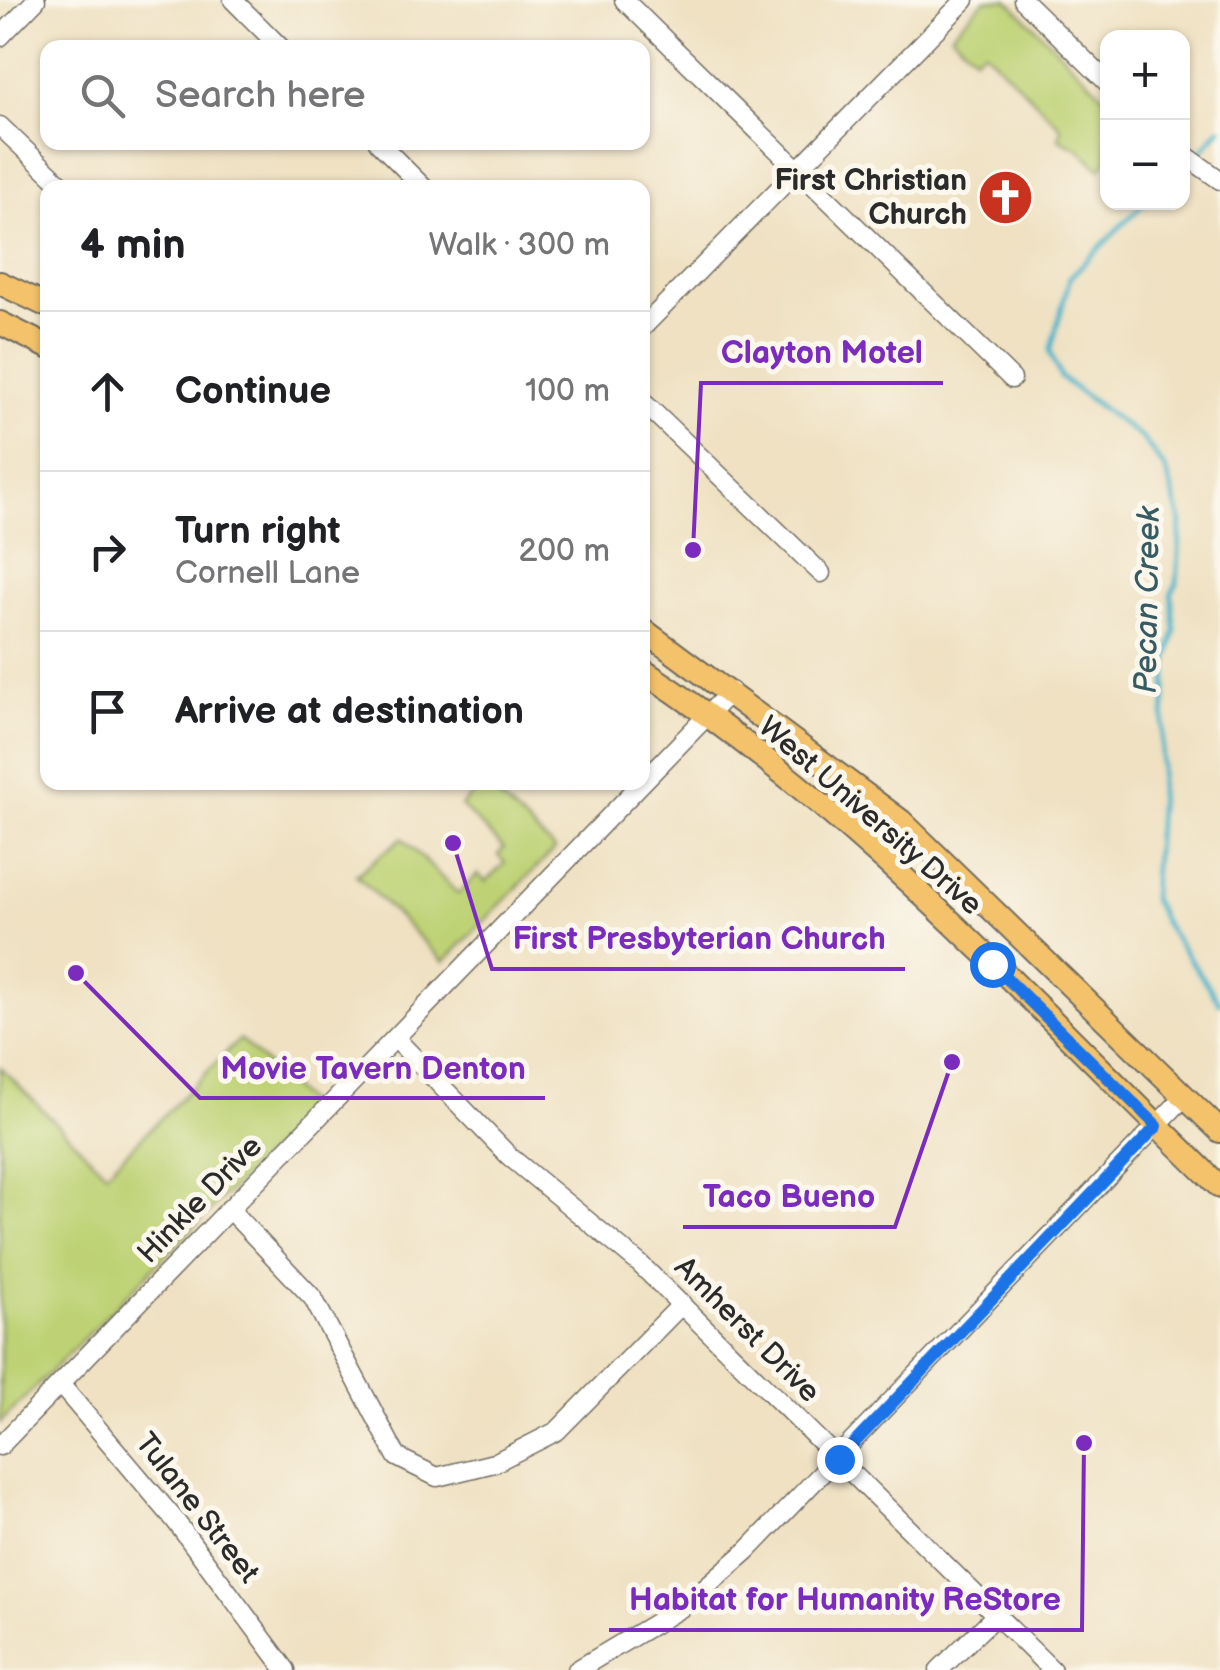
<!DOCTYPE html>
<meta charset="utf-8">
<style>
:root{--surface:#fff;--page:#f6f6f6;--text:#202124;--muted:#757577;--line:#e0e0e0}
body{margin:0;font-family:"Balsamiq Sans",sans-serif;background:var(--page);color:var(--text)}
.controls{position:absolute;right:30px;top:30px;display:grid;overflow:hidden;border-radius:20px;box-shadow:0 2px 8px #0004}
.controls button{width:90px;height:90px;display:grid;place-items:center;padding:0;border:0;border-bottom:2px solid var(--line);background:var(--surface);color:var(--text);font:50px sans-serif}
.stop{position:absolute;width:30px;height:30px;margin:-22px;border:8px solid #1a73e8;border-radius:50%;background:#fff}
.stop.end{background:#1a73e8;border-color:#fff;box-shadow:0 2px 10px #0008}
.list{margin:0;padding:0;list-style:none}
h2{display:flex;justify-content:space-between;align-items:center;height:130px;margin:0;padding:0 40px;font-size:42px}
h2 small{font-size:32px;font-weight:400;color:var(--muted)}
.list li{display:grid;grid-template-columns:65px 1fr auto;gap:30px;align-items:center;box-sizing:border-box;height:160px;padding:0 40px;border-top:2px solid var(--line)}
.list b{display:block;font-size:38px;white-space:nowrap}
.list p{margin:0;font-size:32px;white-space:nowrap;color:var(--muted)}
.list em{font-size:32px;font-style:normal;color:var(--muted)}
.icon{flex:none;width:55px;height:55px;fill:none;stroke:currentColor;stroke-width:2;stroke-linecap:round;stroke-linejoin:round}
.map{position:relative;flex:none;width:1220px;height:1670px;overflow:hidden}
.search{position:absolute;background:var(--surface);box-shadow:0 2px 8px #0004;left:40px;top:40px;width:610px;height:110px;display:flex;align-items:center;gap:25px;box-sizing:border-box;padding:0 35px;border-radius:20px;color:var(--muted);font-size:38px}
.panel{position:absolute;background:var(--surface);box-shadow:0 2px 8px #0004;left:40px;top:180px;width:610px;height:610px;border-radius:20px}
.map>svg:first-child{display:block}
.green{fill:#bed275;stroke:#747e50;stroke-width:2.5}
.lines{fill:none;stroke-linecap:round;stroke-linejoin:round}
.stream{stroke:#4bb4c9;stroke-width:5}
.minor-casing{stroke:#706b60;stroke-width:21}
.major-casing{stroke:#706b60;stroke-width:26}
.minor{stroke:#fff;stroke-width:18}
.major{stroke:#f4c26a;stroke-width:22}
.route{stroke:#1a73e8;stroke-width:12}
.labels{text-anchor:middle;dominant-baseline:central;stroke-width:10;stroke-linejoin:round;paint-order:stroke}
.poi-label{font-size:30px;font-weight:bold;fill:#2b2b2b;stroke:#fbf7ec;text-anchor:end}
.street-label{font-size:30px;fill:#2b2b2b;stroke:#fbf7ec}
.water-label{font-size:32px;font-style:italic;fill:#365b62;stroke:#fbf7ec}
.leader{fill:none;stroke:#7b2cbf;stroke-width:4}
.callout-dot{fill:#7b2cbf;stroke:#fbf7ec;stroke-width:4}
.callout-label{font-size:32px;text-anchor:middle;font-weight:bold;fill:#7b2cbf;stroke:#fbf7ec;stroke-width:10;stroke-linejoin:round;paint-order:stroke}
</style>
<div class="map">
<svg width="1220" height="1670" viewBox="0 0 1220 1670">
<rect width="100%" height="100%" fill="#fbf7ec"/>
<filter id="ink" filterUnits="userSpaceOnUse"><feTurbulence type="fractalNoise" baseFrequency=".01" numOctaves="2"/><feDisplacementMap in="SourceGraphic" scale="20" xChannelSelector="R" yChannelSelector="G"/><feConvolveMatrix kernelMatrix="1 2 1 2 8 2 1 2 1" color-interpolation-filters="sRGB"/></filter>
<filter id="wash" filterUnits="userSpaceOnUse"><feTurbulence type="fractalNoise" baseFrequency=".0048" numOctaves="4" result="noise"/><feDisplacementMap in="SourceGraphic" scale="40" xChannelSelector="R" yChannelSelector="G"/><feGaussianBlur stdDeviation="2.25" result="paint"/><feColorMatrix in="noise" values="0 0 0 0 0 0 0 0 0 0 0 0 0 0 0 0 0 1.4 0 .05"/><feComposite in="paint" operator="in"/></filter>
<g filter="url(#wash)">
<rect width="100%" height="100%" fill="#efe1c2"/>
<!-- green -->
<path class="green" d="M985 0H1008L1107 99V161L1100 169 1079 149 1059 139 1061 127 984 50 975 57 951 34Z
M483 783 555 849 444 962 356 875 402 838 458 894 478 874 486 882 505 863 498 855 504 848 461 806Z
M240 1039 312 1108 0 1423V1067L106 1173Z"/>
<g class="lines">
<!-- stream -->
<path class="stream" d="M1203 149 1220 128
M1182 171 1183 170
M1145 202 1070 277 1050 352 1061 378 1143 439 1166 470 1181 521 1177 583 1171 594 1175 630 1168 658 1152 898 1163 921 1220 1003"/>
</g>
</g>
<g filter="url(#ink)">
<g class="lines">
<defs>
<path id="minor" d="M233 0 281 48
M624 0 1012 379
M1023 0 1108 83
M0 37 36 0
M0 126 65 188
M378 142 424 188
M1182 153 1220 180
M642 328 965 0
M642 401 821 573
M396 1039 509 1156 640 1264 1052 1670
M229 1209 313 1298 397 1457 437 1477 494 1463 557 1431 682 1304
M60 1384 174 1519 286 1670
M0 1446 731 691
M577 1670 684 1606 747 1551 1185 1096
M939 1670 996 1615"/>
<path id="major" d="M0 283 48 306
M0 323 48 347
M642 629 901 821 1220 1131
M642 670C858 811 1036 1008 1220 1187"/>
</defs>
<!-- minor casing -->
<use href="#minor" class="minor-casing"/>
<!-- major casing -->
<use href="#major" class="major-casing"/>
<!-- minor -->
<use href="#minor" class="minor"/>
<!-- major -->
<use href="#major" class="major"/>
</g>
</g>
<g class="lines" filter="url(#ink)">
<!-- route -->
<path class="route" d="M839 1459 1157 1126 992 964"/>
</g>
<!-- icons -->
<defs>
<symbol id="church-disc" viewBox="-11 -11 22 22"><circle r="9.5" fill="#c8321e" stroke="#fbf7ec"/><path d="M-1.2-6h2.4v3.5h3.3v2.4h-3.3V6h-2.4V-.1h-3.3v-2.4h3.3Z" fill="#fff"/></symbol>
</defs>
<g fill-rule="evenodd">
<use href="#church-disc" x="974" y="166" width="63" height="63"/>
</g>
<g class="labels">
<!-- poi labels -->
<g class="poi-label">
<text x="967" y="181">First Christian<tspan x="967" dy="34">Church</tspan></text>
</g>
<!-- street labels -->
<g class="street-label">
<text transform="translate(870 816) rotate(41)">West University Drive</text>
<text transform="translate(200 1200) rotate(-46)">Hinkle Drive</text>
<text transform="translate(747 1330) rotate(45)">Amherst Drive</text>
<text transform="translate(197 1508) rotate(52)">Tulane Street</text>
</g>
<!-- water labels -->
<g class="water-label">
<text transform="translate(1148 600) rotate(-89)">Pecan Creek</text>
</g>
</g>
<!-- callouts -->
<path class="leader" d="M693 550L701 383H943M453 843L492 969H905M76 973L200 1098H545M952 1062L895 1227H683M1084 1443L1082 1630H609"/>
<g class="callout-dot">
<circle cx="693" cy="550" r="10"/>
<circle cx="453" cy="843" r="10"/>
<circle cx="76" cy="973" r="10"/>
<circle cx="952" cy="1062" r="10"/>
<circle cx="1084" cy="1443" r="10"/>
</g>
<g class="callout-label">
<text x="822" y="363">Clayton Motel</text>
<text x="699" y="949">First Presbyterian Church</text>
<text x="373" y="1079">Movie Tavern Denton</text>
<text x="789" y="1207">Taco Bueno</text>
<text x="845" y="1610">Habitat for Humanity ReStore</text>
</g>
</svg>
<div class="controls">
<button>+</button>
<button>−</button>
</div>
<div class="stop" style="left:992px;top:964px"></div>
<div class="stop end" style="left:839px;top:1459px"></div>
<div class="search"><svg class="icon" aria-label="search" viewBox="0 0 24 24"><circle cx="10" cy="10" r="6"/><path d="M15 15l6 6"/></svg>Search here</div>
<section class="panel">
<h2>4 min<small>Walk · 300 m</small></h2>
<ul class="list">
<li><svg class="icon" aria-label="ahead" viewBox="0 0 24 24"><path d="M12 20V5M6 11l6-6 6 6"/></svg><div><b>Continue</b></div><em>100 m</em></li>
<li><svg class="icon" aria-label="right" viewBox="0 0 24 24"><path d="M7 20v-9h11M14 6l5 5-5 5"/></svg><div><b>Turn right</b><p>Cornell Lane</p></div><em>200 m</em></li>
<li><svg class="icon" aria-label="arrive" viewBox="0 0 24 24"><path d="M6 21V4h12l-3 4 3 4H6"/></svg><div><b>Arrive at destination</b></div></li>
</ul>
</section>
</div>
